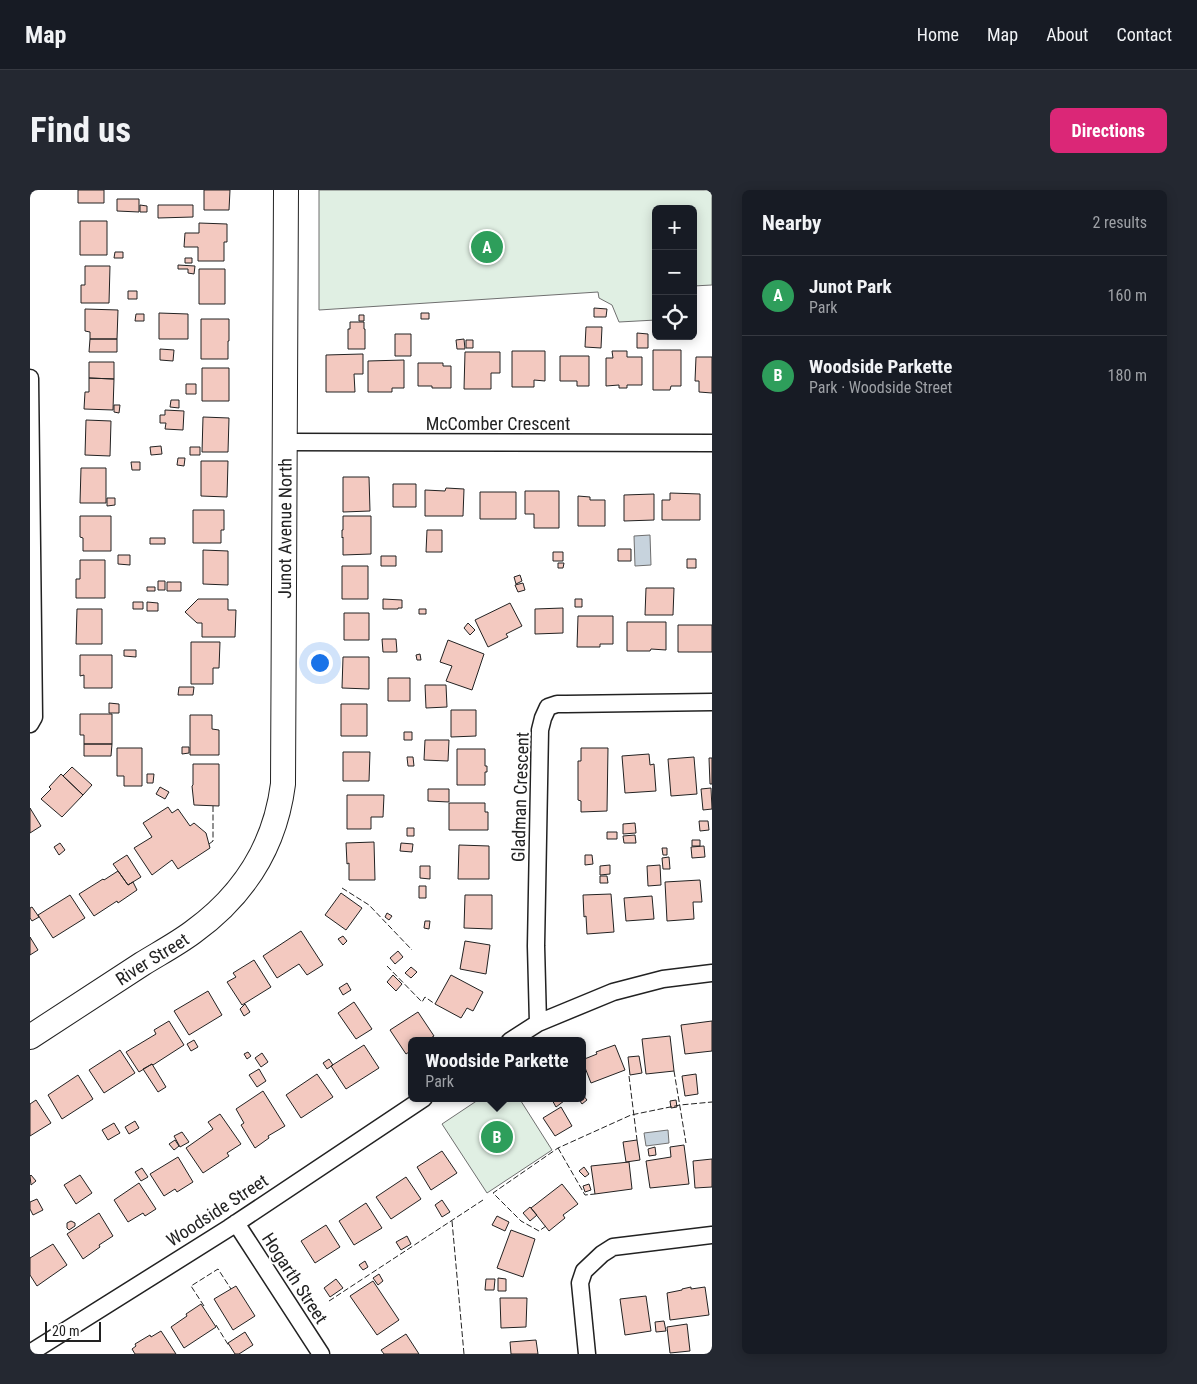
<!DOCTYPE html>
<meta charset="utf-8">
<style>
:root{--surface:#171b24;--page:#242831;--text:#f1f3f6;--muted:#9ea1a6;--line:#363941;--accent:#db2777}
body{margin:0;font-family:"Roboto Condensed",sans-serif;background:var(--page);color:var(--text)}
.controls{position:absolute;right:15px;top:15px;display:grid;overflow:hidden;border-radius:8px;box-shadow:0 2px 12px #0003}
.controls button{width:45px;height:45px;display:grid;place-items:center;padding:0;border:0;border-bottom:1px solid var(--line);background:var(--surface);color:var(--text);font:25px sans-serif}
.scale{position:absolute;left:15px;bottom:12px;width:56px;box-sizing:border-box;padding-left:5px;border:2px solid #222;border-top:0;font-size:14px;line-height:18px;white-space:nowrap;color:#222;-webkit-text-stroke:4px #fff;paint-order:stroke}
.you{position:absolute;left:289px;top:472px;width:18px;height:18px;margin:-12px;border:4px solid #fff;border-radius:50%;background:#1a73e8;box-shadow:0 0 0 8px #1a73e833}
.badge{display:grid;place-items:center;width:32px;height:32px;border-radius:50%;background:var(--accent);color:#fff;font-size:16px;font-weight:700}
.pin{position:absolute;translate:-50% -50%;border:2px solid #fff;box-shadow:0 1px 5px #0006}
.popup{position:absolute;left:378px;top:847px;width:178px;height:65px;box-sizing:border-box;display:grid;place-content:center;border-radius:8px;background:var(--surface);filter:drop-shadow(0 1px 4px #0005);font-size:16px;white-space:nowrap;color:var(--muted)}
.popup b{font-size:19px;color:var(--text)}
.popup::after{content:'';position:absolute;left:50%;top:100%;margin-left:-10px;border:10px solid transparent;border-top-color:var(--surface)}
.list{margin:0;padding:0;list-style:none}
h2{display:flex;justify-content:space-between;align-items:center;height:65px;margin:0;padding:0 20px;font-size:21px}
h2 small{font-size:16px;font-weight:400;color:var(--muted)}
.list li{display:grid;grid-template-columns:32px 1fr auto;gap:15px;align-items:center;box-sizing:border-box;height:80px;padding:0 20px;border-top:1px solid var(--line)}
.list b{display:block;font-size:19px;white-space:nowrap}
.list p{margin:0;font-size:16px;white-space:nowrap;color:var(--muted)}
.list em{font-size:16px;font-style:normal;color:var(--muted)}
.icon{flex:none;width:28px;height:28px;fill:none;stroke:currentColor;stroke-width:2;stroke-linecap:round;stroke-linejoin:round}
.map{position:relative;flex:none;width:682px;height:1164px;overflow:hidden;border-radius:8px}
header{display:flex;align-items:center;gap:30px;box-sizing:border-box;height:70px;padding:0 25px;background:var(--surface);border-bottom:1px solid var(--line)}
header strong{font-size:24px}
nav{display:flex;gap:28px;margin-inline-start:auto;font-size:18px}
.intro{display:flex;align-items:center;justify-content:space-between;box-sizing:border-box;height:120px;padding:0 30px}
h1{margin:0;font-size:35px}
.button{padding:12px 22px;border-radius:8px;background:var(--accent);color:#fff;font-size:18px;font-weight:700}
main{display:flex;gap:30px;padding:0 30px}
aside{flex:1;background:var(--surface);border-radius:8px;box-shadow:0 2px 12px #0003}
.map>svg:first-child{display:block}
.green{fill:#e0efe3;stroke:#6f6f6f}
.water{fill:#c7d3dd;stroke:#6f6f6f}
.building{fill:#f3c9c0;stroke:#222}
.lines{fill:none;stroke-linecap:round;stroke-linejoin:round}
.street-casing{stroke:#222;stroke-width:19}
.secondary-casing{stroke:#222;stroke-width:26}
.street{stroke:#fff;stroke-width:16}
.secondary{stroke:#fff;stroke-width:24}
.fence{stroke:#222;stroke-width:1;stroke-dasharray:6 2.5;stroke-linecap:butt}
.labels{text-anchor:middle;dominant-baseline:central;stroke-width:4;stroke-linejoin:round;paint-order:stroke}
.street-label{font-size:18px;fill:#222;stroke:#fff}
</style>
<header>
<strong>Map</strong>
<nav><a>Home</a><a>Map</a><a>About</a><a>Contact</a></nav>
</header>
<div class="intro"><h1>Find us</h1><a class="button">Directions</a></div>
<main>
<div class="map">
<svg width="682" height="1164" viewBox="0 0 682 1164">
<rect width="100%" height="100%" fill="#fff"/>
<!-- green -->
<path class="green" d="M289 0H682V95L663 96V19H626V130L589 132 582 115 569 108 568 102 289 120Z
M451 908H489L522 960 457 1003 412 934Z"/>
<!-- water -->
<path class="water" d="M620 345 621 375 605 376 604 346Z
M638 940 639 953 616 956 614 943Z"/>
<!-- building -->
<path class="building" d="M48 0H74V13H48Z
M174 0H200L199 20H174Z
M87 9H109V22L87 21Z
M110 15 117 16V22H110Z
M128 15H163V27L128 28Z
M50 31H77V65H50Z
M169 33 197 34V52H194V71H168V57H154L155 43H169Z
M85 62H93V68H84Z
M155 68H162V73H155Z
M148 75 165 76 164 84 158 83V79H148Z
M55 76H80L79 113H51V95H55Z
M169 79H195V114H169Z
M98 101H107V109H98Z
M564 118 577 119 576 127H564Z
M55 119 88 120 87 149H60V142L55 141Z
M129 123 158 124V149H129Z
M391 123H399V129H391Z
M106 124H114V131H105Z
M329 125H334V131H329Z
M171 129H199V151H198V169H171Z
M663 129H666V144H663Z
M320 132H334V139H335V159H318V139H320Z
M556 137H572L571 158 555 157Z
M607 143 618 144V158H607Z
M365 144H381V166H365Z
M60 149H87V162H59Z
M434 149 435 159H427L426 150Z
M436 150H443V158H436Z
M130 159 144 160 143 171 130 170Z
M623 160H651V196H641L640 200H623Z
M482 161H515V191L504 190V197H482Z
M582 161H597V167H612V195H597V198H589V195L576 196V168H583Z
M435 162H470V183H461V199H434Z
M332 164H333V184H324L325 202H296V165Z
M530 166H559V196H547V191H530Z
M666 167H682V203L669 202V191H665Z
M374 170V198H362V202H338V171Z
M59 172H84V189L59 188Z
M388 173H413V176H421V198H402V196H388Z
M172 178H199V211H172Z
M59 188 84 189 83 220 54 219 55 202H59Z
M156 194H166V204H156Z
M141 210H149V218L140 217Z
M84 215H90L89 223 84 222Z
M135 220 154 221 153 240 135 239 136 233H130V225H135Z
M173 227 199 228 198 262H172Z
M56 230 81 231 80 266 55 265Z
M131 256 132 264 121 265 120 257Z
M160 257H170V265H160Z
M148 268H155L154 276 147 275Z
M171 271H198L197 307 171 306Z
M101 272H110V280H102Z
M51 278H76V313H50Z
M313 287H339L340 321 313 322Z
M363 294H386V317H363Z
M416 298 434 299 433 326H395V300L415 301Z
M495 301H529V338H504V324H495Z
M450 302H486V329H450Z
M640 303 670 304V330H632V310H640Z
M624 304V330L594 331V305Z
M548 306 560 307V310H575V336H548Z
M77 308H85V315L77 316Z
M163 320H194V340H191V353H163Z
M50 326H81V361H53V348L50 347Z
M313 326H341V364L313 365V347L312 348V340H313Z
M397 340H412V362H396Z
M120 348H135V354H120Z
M588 359H601V371H588Z
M173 360 198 361V395L173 394Z
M523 362H533V371H523Z
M88 365H100V375L88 374Z
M351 366H366V376H351Z
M657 369H666V378H657Z
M50 370H75V408H46V389H50Z
M528 373H534L533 378H528Z
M312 376H338V409H312Z
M490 385 492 391 486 394 484 387Z
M128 391H135V400H128Z
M137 392H151V401H137Z
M493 393 495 400 488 402 485 395Z
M117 397H125V401H117Z
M616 398H644L643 425H615Z
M168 409H198V420H206L205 447H172V433H167L155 422Z
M353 409 372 410V418H368V419H353Z
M545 409H552V417H545Z
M103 412H113V419H103Z
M117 412 128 413V421H117Z
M480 413 492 436 476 444 478 447 458 457 445 430Z
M533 418V443L505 444V419Z
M47 419H72V454H46Z
M389 419H396V424H389Z
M314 423H339V450H314Z
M548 426H583V454H570V457H547Z
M597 432H636V460L621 459 620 461H597Z
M438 433 445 440 440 445 434 438Z
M648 435H682V462H648Z
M352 449H366L367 462H353Z
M418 450 454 464 442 500 416 491 422 476 410 472Z
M161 452H190L189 478H183V494H161Z
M94 460H106V467L94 466Z
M390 464 391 470H387L386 465Z
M50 465H82V498H54V485L50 486Z
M313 467H339V499L312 498Z
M358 488H380V511H358Z
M395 495H416L417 517 396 518Z
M149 497H164L163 505H148Z
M79 513 89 514V523H79Z
M311 514H337V546H311Z
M421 520H446V546L421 547Z
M50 524H82V554H54V545H50Z
M160 525H182V539L189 540V565H160Z
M374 542H382V550H374Z
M395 550H419L418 571 394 570Z
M54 554H82L81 566H54Z
M152 557H159V563L152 564Z
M87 558H112V596H94V586H87Z
M551 558H578L577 621 551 622V611L548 610V571H551Z
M427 559H455V576H457V582H455V595H427Z
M313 562H340L339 591H313Z
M619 564 620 575 624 574 626 601 595 603 592 566Z
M377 567H383L384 576H378Z
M664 567 667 604 641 606 638 569Z
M679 568H682V594H680Z
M163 574H189V616L164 615 162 596 163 595Z
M42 577 62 595 53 605 33 586Z
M31 584 53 605 32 627 11 609 21 599 19 597Z
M117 584H124L123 593H117Z
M130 597 139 602 135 609 126 604Z
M681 598 682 619 673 620 671 599Z
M398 599H419V612L398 611Z
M317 605H354L353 627H341V639H317Z
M419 613H455V622H458V640H419Z
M138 617 142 623 148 619 160 636 164 633 176 643 180 658 148 679 142 670 122 685 104 658 122 647 113 633Z
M0 618 11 636 0 643Z
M669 631H678L679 640 670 641Z
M605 633 606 643 593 644V634Z
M377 638H384V646H377Z
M577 642H587V649H577Z
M605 645 606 653H594L593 646Z
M662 650H670V656H662Z
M344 652 345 690H319V673L317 674 316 653Z
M30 653 35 660 29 665 24 657Z
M371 653 383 654 382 662 370 661Z
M429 655 459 656V689H428Z
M674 656 675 667 662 668 661 657Z
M632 658H637V665H633Z
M97 665 111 687 98 695 83 674Z
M555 665H562L563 674 555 675Z
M639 667 640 679H633L632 668Z
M580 675V684L570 685V676Z
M630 675 631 695 618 696 617 676Z
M390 676H400V689L390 688Z
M88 681 98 695 103 692 107 700 88 713 87 711 64 726 49 704 73 689 74 690Z
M570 686H577L578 693H570Z
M670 690 672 712H663L664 729 637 731 635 692Z
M389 696H396V708H389Z
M311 703 332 718 316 740 295 725Z
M581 704 584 742 557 744 556 726 554 727 553 705Z
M40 705 55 728 23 748 8 725Z
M435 705H462V739L434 738Z
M622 706 624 729 596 731 594 708Z
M2 717 9 727 2 731 0 728V718Z
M357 723 362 726 359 730 355 727Z
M395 731H400L399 739 394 738Z
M271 741 293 775 277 785 269 774 247 788 233 766Z
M313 746 317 751 313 755 308 749Z
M0 747 8 760 0 765Z
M435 751 460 755 456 784 430 779Z
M368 761 373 767 365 774 360 768Z
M224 770 241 797 212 815 197 792 206 787 203 783Z
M381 777 387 782 381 788 375 783Z
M363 785 372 794 366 801 357 792Z
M421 785 453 802 443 821 437 818 431 828 405 814Z
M317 793 321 800 313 805 309 798Z
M178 801 192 825 159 845 144 821Z
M324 812 342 839 326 849 308 823Z
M215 814 220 822 214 826 210 819Z
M388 822 404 846 396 851H382V860L376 864 360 840Z
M139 831 154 855 123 875 122 874 109 882 96 862 126 844 124 840Z
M682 831V861L655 864 651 835Z
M640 846 644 881 616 884 612 849Z
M164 850 168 857 161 861 157 854Z
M334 855 349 878 316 899 301 876Z
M585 855 595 880 561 893 552 870 567 864 566 862Z
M90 860 105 883 74 903 59 880Z
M218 862 221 866 217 869 214 864Z
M232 863 238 872 231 877 225 868Z
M609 866 612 883 600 885 598 867Z
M299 869 303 875 297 879 293 873Z
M122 874 136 897 128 902 113 879Z
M229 879 236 891 227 897 219 885Z
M287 884 303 907 271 928 256 905Z
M666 884 668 904 655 906 652 886Z
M48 885 63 909 32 929 18 905Z
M233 901 255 936 238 946 239 948 225 958 211 935 214 933 206 919Z
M552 904 557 910 552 914 548 908H552Z
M521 908H538L526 917Z
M6 910 21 933 0 946V914Z
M646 910 647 917 641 918 640 911Z
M531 917 542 936 525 946 513 928Z
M190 924 211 954 197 963 199 966 173 983 156 958 183 939 178 932Z
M105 931 109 938 99 944 95 937Z
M84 933 90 943 78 950 72 940Z
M152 942 159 952 150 957 144 946Z
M145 950 149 956 144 960 139 954Z
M607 950 610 970 596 972 593 952Z
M654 955 659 994 620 998 616 971 641 967 640 957Z
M625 957 626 965 619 966 618 959Z
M412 961 427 983 401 1000 387 977Z
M148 967 163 992 147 1002 145 999 134 1006 120 984Z
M682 969V997L665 998 663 971Z
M599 972 602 999 565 1004 561 976Z
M554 977 559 984 555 987 549 981Z
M112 978 118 987 111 991 105 982Z
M1 985 6 991 1 995 0 986Z
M50 985 62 1003 46 1014 34 995Z
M376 987 391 1009 361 1029 346 1007Z
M109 993 126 1019 115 1026 113 1023 98 1032 84 1010Z
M532 994 548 1014 533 1025 535 1028 519 1041 501 1018Z
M559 994 561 1000 555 1002 553 996Z
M7 1009 13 1020 3 1025 0 1019V1012Z
M412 1010 420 1022 412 1027 405 1015Z
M336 1013 352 1038 324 1055 309 1031Z
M500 1017 507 1025 500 1031 493 1023Z
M69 1023 83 1046 69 1055 70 1057 53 1069 37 1044Z
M467 1026 479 1032 475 1041 462 1035Z
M41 1031 45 1033V1036L39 1040 37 1038V1033Z
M296 1035 310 1057 285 1073 271 1051Z
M481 1040 505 1049 493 1087 467 1078Z
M377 1046 381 1054 371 1060 366 1052Z
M23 1054 37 1075 7 1096 0 1085V1068Z
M335 1071 338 1077 333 1080 329 1075Z
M349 1084 353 1091 348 1095 343 1088Z
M468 1088 476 1089V1101H468Z
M306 1089 313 1098 300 1107 294 1098Z
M456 1089H465L464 1100H455Z
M343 1091 369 1130 347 1145 320 1106Z
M206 1096 225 1126 203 1140 184 1109Z
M661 1097V1099L675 1097 679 1125 640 1130 637 1103 652 1100V1099Z
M616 1106 621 1141 595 1145 590 1109Z
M470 1108H497L496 1137 471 1138Z
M171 1114 186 1137 154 1158 141 1137 157 1126 156 1124Z
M634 1131 636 1141 626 1142 625 1132Z
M657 1134 660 1161 640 1163 637 1137Z
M131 1141 146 1164H105L102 1159 106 1156 105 1154 120 1145 121 1147Z
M215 1142 223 1155 209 1164H205L198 1153Z
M376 1144 389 1164H354L351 1160Z
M506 1150 508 1164H481L480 1152Z"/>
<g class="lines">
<defs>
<path id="street" d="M0 188 4 527 0 534
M254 252 682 253
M508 833 506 756 510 540 513 528 518 517 527 514H536L682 512
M480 851 508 833 583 802 633 789 682 783
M206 1033 291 1164
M0 1163 199 1038 394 908
M557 1164 550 1093 554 1081 572 1064 583 1057 682 1045"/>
<g id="secondary">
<path id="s1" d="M0 847C37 823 74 799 112 774 128 764 147 754 163 742 214 705 245 657 253 594L256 0"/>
</g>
</defs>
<!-- street casing -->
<use href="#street" class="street-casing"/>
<!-- secondary casing -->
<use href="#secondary" class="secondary-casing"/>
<!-- street -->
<use href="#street" class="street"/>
<!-- secondary -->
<use href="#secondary" class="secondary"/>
<!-- fence -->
<path class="fence" d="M179 654 183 651V616
M312 698 339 715 382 760
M357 776 392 812 395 807 405 814
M644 881 656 953
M599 886 607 950
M528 958 555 1005 565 1004
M422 1031 434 1164
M516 1036 509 1041 491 1031 463 1003 528 958 601 925 650 915 682 912
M299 1111 453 1010
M174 1116 161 1096 188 1079 201 1099
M186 1135 199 1156"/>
</g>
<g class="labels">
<!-- street labels -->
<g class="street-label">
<text x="468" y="233">McComber Crescent</text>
<text stroke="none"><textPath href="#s1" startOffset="628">Junot Avenue North</textPath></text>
<text transform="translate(490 607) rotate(-88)">Gladman Crescent</text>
<text stroke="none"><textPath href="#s1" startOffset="145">River Street</textPath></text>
<text transform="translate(187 1020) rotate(-33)">Woodside Street</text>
<text transform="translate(265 1088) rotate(57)">Hogarth Street</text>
</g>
</g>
</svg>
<div class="controls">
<button>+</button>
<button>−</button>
<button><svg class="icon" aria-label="locate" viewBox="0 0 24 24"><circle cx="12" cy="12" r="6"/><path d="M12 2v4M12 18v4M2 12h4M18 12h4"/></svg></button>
</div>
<div class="scale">20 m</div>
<div class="you"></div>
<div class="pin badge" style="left:457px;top:57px;background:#2e9e5b">A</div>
<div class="pin badge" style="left:467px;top:947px;background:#2e9e5b">B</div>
<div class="popup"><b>Woodside Parkette</b>Park</div>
</div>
<aside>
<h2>Nearby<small>2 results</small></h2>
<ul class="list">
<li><span class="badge" style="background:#2e9e5b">A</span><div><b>Junot Park</b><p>Park</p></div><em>160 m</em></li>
<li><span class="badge" style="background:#2e9e5b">B</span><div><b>Woodside Parkette</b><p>Park · Woodside Street</p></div><em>180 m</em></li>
</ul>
</aside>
</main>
